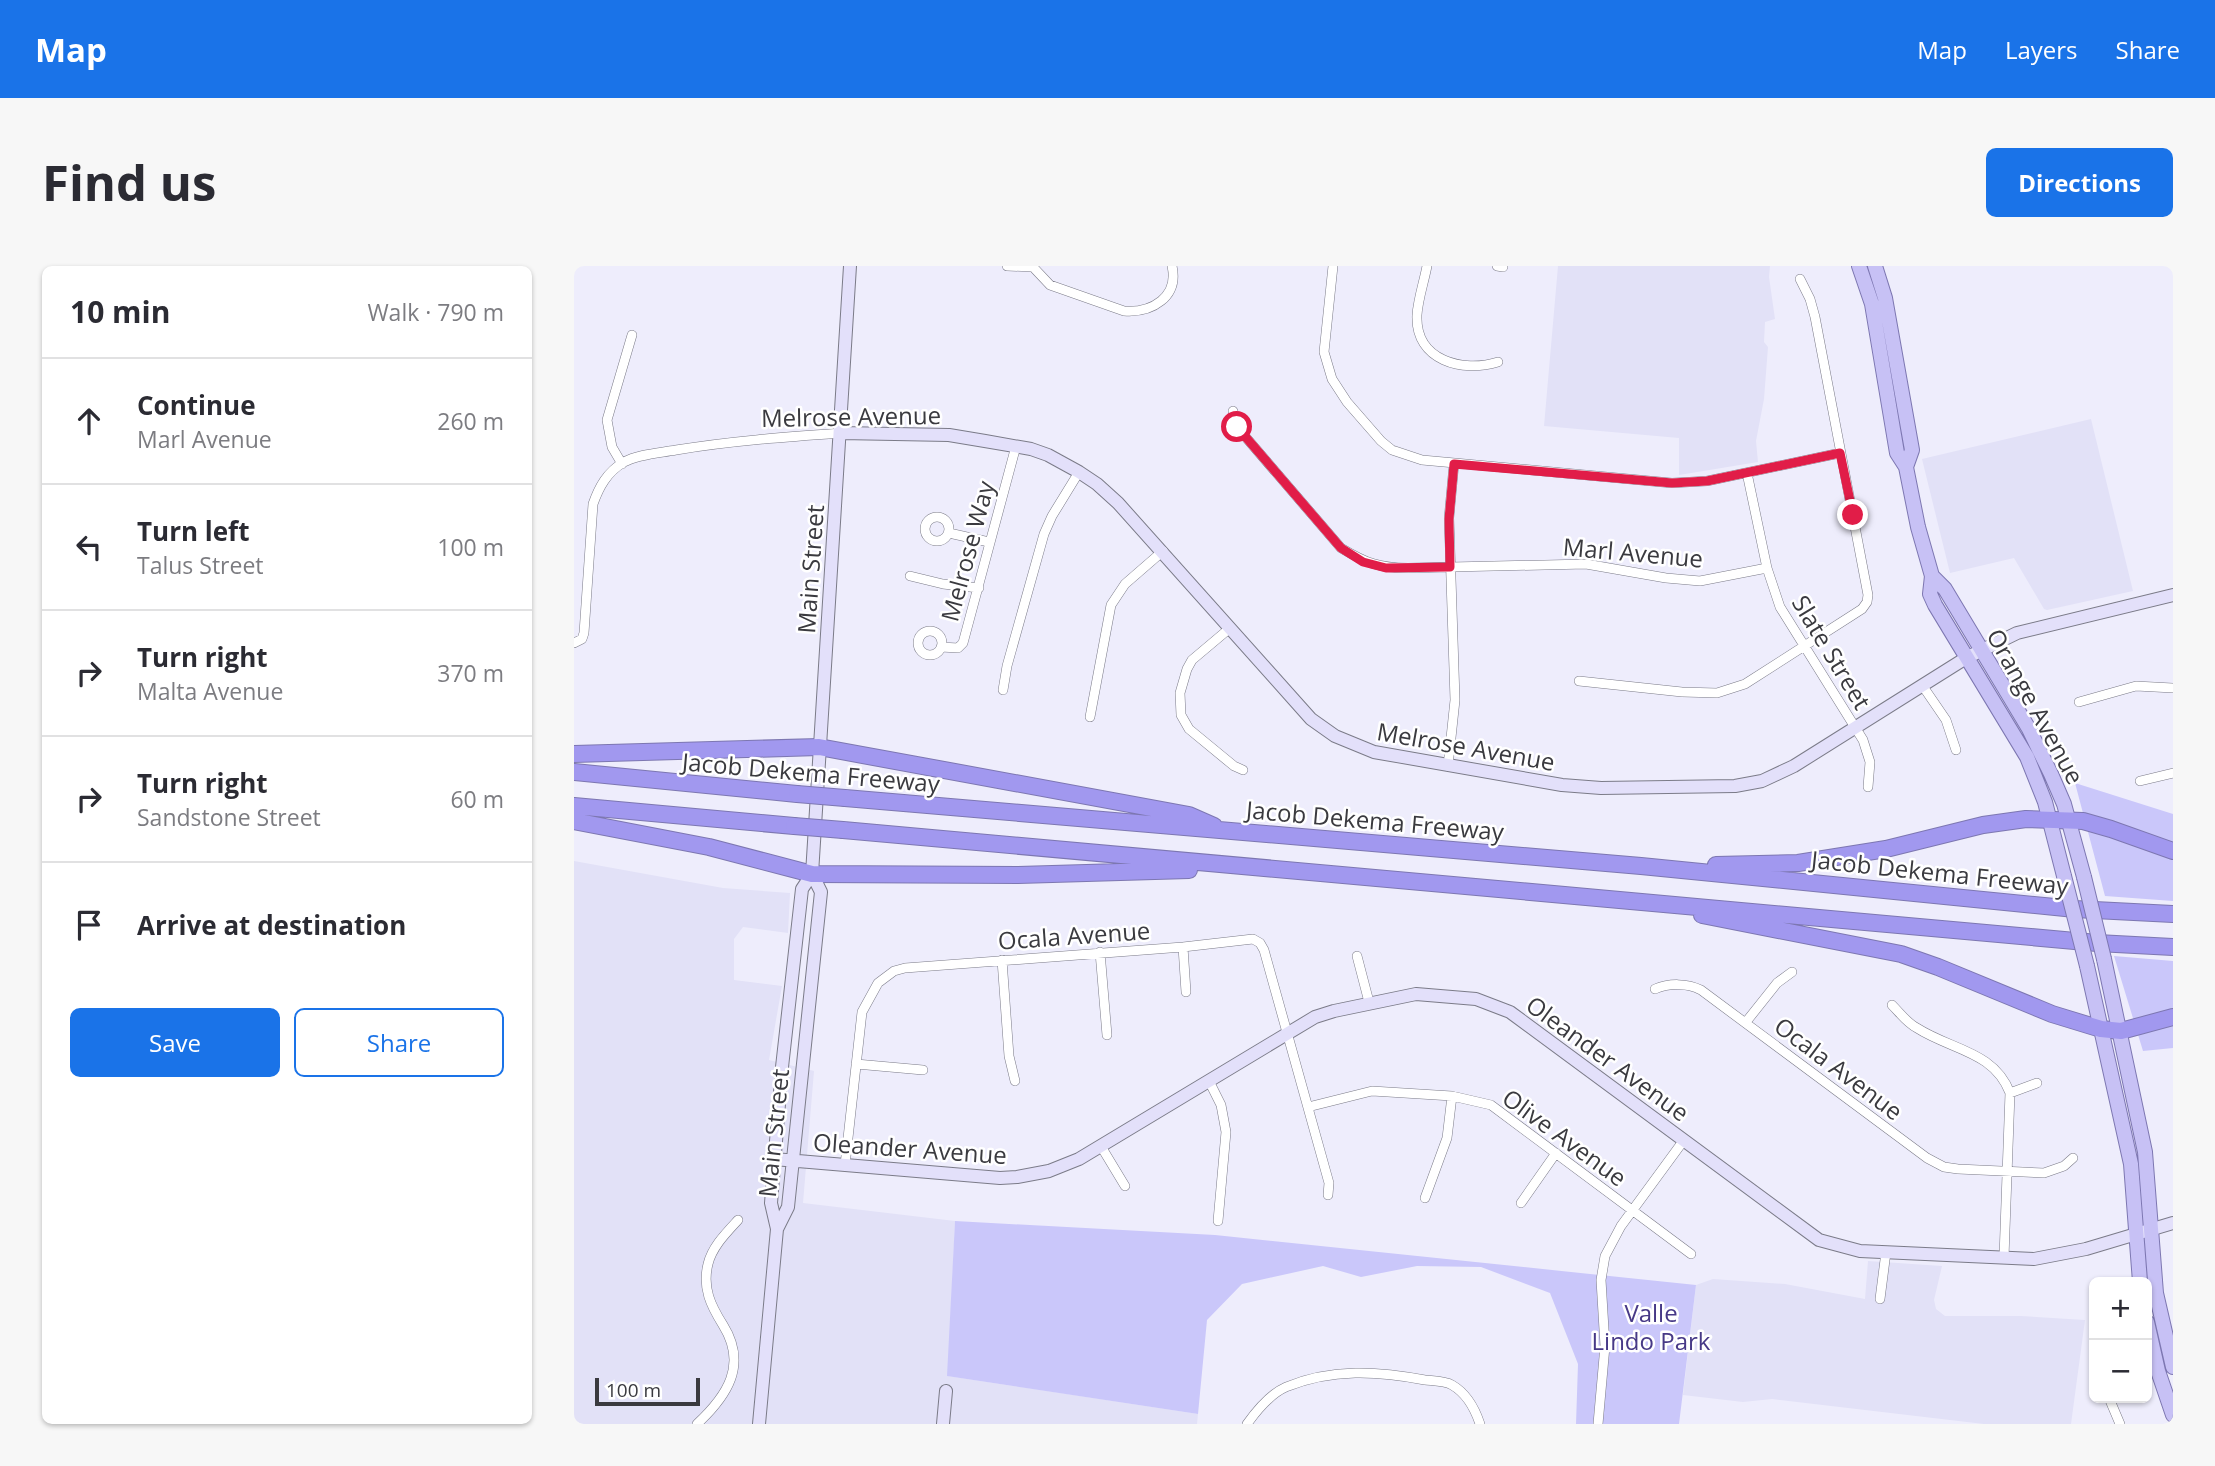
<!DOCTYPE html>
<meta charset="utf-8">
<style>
:root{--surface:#fff;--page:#f7f7f7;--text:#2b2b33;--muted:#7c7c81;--line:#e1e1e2;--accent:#1a73e8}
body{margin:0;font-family:"Open Sans",sans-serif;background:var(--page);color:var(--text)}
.controls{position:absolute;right:21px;bottom:21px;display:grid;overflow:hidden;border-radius:10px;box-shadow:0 2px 5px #0004}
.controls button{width:63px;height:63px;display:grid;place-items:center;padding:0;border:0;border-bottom:2px solid var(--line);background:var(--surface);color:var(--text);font:35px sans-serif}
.scale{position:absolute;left:21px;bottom:18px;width:105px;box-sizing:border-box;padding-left:7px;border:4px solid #3a3a3f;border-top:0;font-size:19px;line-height:24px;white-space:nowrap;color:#3a3a3f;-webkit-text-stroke:5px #fff;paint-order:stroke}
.stop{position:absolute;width:21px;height:21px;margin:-16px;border:5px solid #e11d48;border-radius:50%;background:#fff}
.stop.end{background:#e11d48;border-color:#fff;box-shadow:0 2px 7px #0008}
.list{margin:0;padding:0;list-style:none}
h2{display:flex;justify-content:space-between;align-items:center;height:91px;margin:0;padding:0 28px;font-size:30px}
h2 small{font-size:23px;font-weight:400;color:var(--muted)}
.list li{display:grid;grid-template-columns:46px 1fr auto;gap:21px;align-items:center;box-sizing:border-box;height:126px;padding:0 28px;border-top:2px solid var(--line)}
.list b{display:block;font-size:26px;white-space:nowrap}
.list p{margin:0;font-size:23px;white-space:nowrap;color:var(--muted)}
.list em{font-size:23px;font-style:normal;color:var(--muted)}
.actions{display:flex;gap:14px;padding:21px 28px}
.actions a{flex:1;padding:16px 0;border:2px solid var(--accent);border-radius:10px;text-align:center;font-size:24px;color:var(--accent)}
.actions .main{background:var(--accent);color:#fff}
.icon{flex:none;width:38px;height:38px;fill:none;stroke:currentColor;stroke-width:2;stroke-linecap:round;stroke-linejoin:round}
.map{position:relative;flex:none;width:1599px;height:1158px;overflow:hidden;border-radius:10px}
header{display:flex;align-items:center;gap:42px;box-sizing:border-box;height:98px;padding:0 35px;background:var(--accent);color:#fff}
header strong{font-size:33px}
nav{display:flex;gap:38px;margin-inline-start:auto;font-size:24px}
.intro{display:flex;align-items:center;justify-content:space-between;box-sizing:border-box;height:168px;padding:0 42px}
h1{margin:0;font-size:49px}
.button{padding:18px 32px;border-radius:10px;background:var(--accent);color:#fff;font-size:24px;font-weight:700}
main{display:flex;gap:42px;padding:0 42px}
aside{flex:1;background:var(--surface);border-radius:10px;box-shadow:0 2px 5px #0004}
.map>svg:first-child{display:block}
.built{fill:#e2e1f7}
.green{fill:#cac7fa}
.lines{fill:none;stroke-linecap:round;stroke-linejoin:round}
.street-casing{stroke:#7b7b88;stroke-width:10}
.secondary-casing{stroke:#7b7b88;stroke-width:14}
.primary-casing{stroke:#7d77b1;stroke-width:16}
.highway-casing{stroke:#7d77b1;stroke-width:18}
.street{stroke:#fff;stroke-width:9}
.secondary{stroke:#e3e0fa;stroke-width:12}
.primary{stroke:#c7c1f5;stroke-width:14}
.highway{stroke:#a198ef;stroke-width:16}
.primary-bridge-casing{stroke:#7d77b1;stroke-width:16;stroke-linecap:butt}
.highway-bridge-casing{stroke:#7d77b1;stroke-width:18;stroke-linecap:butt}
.primary-bridge{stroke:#c7c1f5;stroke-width:14}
.highway-bridge{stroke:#a198ef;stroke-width:16}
.route{stroke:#e11d48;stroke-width:9}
.labels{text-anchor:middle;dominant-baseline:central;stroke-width:5;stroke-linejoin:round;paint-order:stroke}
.street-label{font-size:24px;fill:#3a3a3f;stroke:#fff}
.park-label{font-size:24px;fill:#473987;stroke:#fff}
</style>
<header>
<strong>Map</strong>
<nav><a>Map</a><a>Layers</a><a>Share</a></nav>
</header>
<div class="intro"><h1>Find us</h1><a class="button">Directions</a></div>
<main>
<aside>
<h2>10 min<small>Walk · 790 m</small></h2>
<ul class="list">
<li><svg class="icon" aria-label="ahead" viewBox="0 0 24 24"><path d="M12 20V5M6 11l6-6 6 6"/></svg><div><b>Continue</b><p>Marl Avenue</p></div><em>260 m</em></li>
<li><svg class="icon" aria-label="left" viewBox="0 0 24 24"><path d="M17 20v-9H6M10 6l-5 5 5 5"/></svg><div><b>Turn left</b><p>Talus Street</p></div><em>100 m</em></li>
<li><svg class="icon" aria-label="right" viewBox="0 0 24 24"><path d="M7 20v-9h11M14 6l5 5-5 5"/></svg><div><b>Turn right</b><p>Malta Avenue</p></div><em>370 m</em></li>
<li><svg class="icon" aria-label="right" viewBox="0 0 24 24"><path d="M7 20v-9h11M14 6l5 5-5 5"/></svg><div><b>Turn right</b><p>Sandstone Street</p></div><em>60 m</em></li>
<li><svg class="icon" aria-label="arrive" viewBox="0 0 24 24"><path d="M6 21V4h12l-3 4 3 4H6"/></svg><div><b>Arrive at destination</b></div></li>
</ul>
<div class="actions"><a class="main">Save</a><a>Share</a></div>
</aside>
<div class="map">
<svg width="1599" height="1158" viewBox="0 0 1599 1158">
<rect width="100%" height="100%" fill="#eeedfc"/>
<!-- built -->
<path class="built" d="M984 0H1196L1195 11 1201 53 1191 56 1190 76 1194 81 1190 133 1182 175 1184 196 1105 209V172L970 160Z
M1517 153 1559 325 1473 344 1470 343 1440 292 1376 307 1348 193Z
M0 595 149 622 216 627 214 667 169 661 160 673V714L208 720 195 794 240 805 229 937 381 955 374 1110 624 1148 623 1158H0Z
M1294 995 1368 1000 1360 1034 1362 1043 1371 1050H1447L1511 1054 1497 1158H1410L1198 1133 1169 1136 1109 1129 1122 1019 1139 1013 1211 1018 1291 1033Z"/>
<!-- green -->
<path class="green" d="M1501 517 1599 548V635L1531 630Z
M1540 690 1599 695V782L1569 785Z
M381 955 641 969 1122 1019 1105 1158H1002L1004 1098 976 1027 907 1001 843 1000 787 1011 749 1000 668 1018 633 1054 624 1148 373 1110Z"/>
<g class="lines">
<defs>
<path id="street" d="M433 0 459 1 476 19 550 45C578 47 605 31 598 0
M759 0 750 86 758 113 773 136 807 175 818 184 848 194 1098 217 1133 215 1266 187
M853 0C850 16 844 33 843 49 841 95 889 107 924 96
M923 0 929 1
M659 145 663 161 767 282C792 297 805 302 834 302L1012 298 1092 312 1126 315 1193 302
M48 198 38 181 33 154 58 69
M1173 207 1193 302 1206 341 1289 474 1296 496 1294 521
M351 263a12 12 0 1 1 24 0a12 12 0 1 1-24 0Z
M375 267 415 276
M336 310 369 318 405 322
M656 362 618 394 613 403 606 427 607 449 615 463 660 500 669 504
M344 377a12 12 0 1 1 24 0a12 12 0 1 1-24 0Z
M0 377 8 373 10 367 19 238C25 221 33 206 50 196 65 188 85 187 102 184 157 175 211 171 267 167
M367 381 384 382 389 377 442 180
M1005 415 1108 426 1143 427 1171 418 1288 343 1293 336 1294 329 1241 51 1236 33 1226 13
M1348 419 1372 454 1382 484
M429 424 433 400 470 268 478 250 505 206
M1505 436 1562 420 1599 422
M516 451 537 339 551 318 589 285
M874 500 881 434 875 252 880 198
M1566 515 1599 507
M609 681 612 726
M526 686 533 769
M783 690 795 736
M428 694 435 790 441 815
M1081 723C1095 717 1113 717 1127 724L1353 892 1370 901 1384 903 1470 907 1490 900 1499 892
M1318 739C1326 747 1333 757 1343 762 1377 784 1420 785 1436 827L1430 991
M1172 756 1203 717 1218 706
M282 798 349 804
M636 817 647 839 652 866 644 955
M1436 827 1463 817
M734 841 798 825 878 830 917 839 1117 988
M528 882 551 920
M271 899 288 746 304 717 320 705 331 702 609 681 679 673 686 677 690 684 755 917 754 929
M851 932 873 872 878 830
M947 937 982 887
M1306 1033 1312 986
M1535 1132 1546 1158
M123 1158C153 1130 174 1099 149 1059 137 1040 128 1022 134 998 138 981 152 967 164 954
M673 1158C683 1144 696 1128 712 1121 758 1102 804 1105 851 1114 859 1115 871 1115 878 1119 892 1127 901 1143 906 1158
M1024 1158 1031 1080 1027 1014 1031 990 1047 960 1110 874"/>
<path id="secondary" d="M267 167 375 169 411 175 457 183 474 189 505 206 523 218 544 237 737 453 761 470 800 486 988 519 1027 522 1161 520 1188 515 1220 500 1392 392 1443 367 1599 329
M200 893 426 912 443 911 475 905 505 893 741 751 760 745 842 728 902 733 936 746 1245 974 1286 985 1460 993 1512 983 1599 957
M203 963 214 941 247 626 238 608
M185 1158 203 963 197 937 208 801 228 623 238 608 276 0
M369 1158 372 1125"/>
<path id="primary" d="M1285 0 1298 38 1323 187 1332 201 1344 261 1358 310 1356 328 1361 339 1453 491 1471 536 1490 610
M1301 0 1311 32 1338 184 1332 201
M1358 310 1371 323 1455 463 1477 508 1490 538 1510 611
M1530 693 1571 886 1582 1027 1599 1101
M1513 700 1557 898 1566 1016
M1573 1056 1584 1105 1599 1149"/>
<path id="highway" d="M0 488 245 481 615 549 640 560
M0 506 223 528
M271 532 1067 600 1501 643 1599 648
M0 540 220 560
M0 555 135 581 238 608 444 609 615 604
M269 564 1523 677 1599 681
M1142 599 1224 597 1312 583 1409 559 1452 553 1509 555 1537 563 1599 585
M1128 649 1327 688 1364 701 1478 748 1527 763 1547 765 1599 751"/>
</defs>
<!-- street casing -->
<use href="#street" class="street-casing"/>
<!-- secondary casing -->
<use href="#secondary" class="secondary-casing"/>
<!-- primary casing -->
<use href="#primary" class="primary-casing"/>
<!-- highway casing -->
<use href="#highway" class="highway-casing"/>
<!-- street -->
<use href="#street" class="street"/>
<!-- secondary -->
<use href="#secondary" class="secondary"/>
<!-- primary -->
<use href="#primary" class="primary"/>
<!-- highway -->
<use href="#highway" class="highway"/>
<defs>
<path id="primary-bridge" d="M1490 610 1513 700
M1510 611 1530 693"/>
<path id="highway-bridge" d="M223 528 271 532
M220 560 269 564"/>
</defs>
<!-- primary-bridge casing -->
<use href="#primary-bridge" class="primary-bridge-casing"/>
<!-- highway-bridge casing -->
<use href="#highway-bridge" class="highway-bridge-casing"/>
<!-- primary-bridge -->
<use href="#primary-bridge" class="primary-bridge"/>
<!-- highway-bridge -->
<use href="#highway-bridge" class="highway-bridge"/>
</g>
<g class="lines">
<!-- route -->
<path class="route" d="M663 161 767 282 789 296 812 302 876 301 875 253 880 198 1098 217 1133 215 1266 187 1279 249"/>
</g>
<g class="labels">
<!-- street labels -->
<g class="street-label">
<text transform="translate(277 150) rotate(-1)">Melrose Avenue</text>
<text transform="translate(393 285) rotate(-75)">Melrose Way</text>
<text transform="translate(1059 286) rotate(5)">Marl Avenue</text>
<text transform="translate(236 303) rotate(-86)">Main Street</text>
<text transform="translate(1258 386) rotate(59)">Slate Street</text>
<text transform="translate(1462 440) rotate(61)">Orange Avenue</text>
<text transform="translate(892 480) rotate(10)">Melrose Avenue</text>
<text transform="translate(237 506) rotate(5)">Jacob Dekema Freeway</text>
<text transform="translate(801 554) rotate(5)">Jacob Dekema Freeway</text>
<text transform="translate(1366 606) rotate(6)">Jacob Dekema Freeway</text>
<text transform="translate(500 669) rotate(-4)">Ocala Avenue</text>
<text transform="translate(1034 792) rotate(36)">Oleander Avenue</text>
<text transform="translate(1265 802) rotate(37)">Ocala Avenue</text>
<text transform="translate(199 867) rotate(-84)">Main Street</text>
<text transform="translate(991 871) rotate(36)">Olive Avenue</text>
<text transform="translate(336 882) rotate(4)">Oleander Avenue</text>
</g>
<!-- park labels -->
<g class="park-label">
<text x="1077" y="1046">Valle<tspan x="1077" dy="28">Lindo Park</tspan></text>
</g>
</g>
</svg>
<div class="controls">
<button>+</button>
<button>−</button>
</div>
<div class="scale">100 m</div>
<div class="stop" style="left:663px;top:161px"></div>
<div class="stop end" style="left:1279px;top:249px"></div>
</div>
</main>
